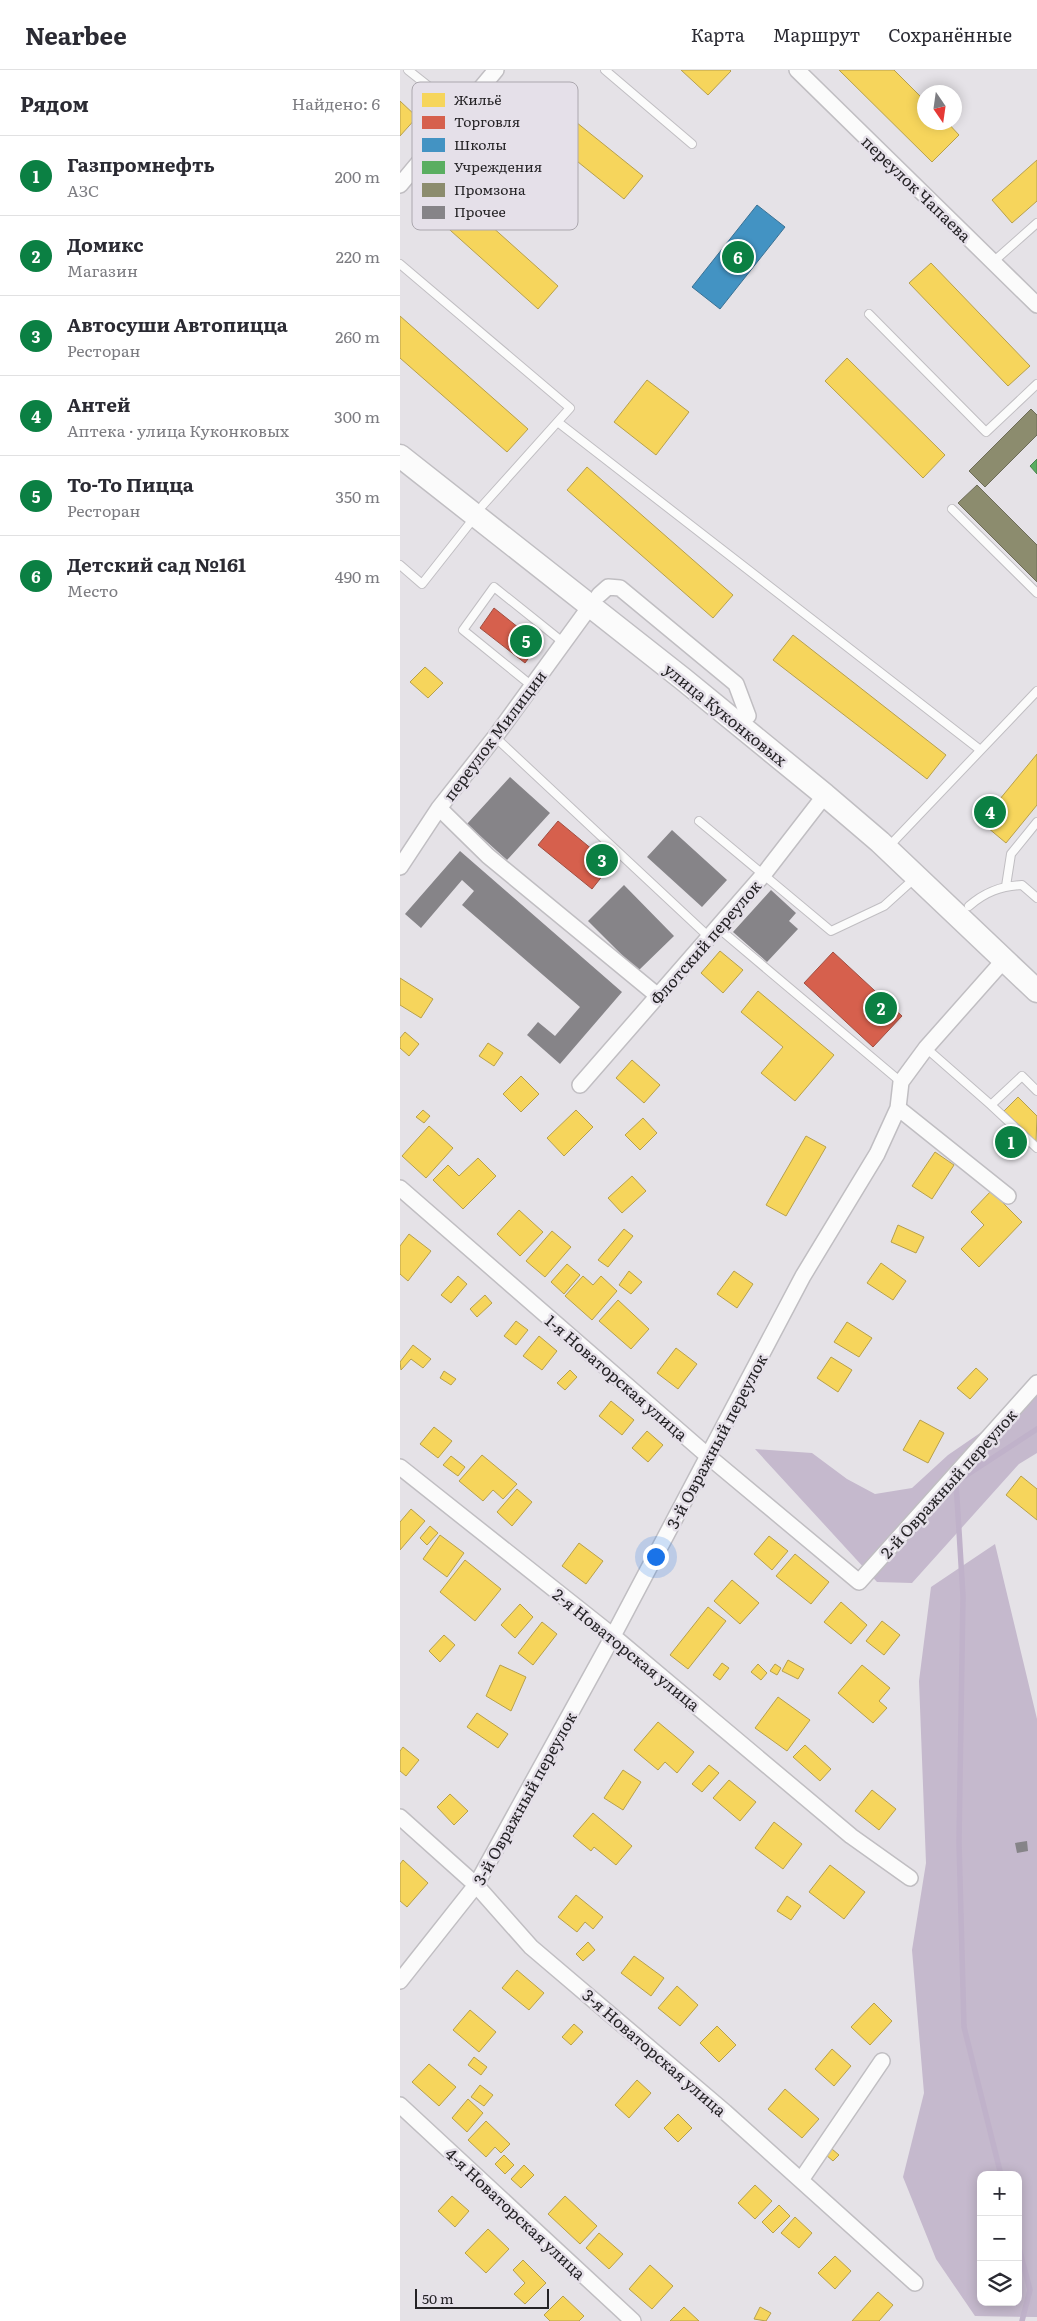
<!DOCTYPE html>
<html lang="ru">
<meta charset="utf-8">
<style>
:root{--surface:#fff;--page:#f2f2f3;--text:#2b2b33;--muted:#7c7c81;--line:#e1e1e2;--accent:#0b8043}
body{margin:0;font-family:Literata,serif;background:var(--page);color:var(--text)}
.controls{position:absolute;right:15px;bottom:15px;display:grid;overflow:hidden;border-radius:10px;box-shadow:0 2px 12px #0003}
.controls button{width:45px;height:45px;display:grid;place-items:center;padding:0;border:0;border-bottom:1px solid var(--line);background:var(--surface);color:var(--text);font:25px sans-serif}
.compass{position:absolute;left:517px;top:15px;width:45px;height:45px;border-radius:50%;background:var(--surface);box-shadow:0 2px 12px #0003;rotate:167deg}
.scale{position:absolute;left:15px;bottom:12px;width:134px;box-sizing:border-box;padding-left:5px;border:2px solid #252326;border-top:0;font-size:14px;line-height:18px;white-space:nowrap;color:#252326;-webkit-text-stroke:4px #e5e0e9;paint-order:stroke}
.you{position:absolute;left:255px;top:1486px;width:18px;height:18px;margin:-12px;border:4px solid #fff;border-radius:50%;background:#1a73e8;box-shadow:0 0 0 8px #1a73e833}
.badge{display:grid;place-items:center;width:32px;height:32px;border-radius:50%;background:var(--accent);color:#fff;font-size:16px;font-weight:700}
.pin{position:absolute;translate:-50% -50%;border:2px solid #fff;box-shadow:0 1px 5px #0006}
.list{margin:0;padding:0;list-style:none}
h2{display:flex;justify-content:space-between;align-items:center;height:65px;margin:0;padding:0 20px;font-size:21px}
h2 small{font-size:16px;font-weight:400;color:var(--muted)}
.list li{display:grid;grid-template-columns:32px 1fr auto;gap:15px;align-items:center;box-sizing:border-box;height:80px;padding:0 20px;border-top:1px solid var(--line)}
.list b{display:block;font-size:19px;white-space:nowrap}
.list p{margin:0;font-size:16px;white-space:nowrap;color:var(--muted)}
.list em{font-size:16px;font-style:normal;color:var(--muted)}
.icon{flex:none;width:28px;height:28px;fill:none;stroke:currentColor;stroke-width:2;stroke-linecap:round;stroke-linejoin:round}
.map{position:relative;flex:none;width:637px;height:2251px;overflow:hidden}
header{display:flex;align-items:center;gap:30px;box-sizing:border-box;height:70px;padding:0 25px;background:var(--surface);border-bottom:1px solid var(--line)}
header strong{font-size:24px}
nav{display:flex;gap:28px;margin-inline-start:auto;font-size:18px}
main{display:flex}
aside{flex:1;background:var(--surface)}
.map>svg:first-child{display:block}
.forest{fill:#c5b9cd;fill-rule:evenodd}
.homes{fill:#f6d55c;stroke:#b7a04c}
.shops{fill:#d6604d;stroke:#a14e41}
.schools{fill:#4393c3;stroke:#3a7194}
.public{fill:#5aae61;stroke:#4a844f}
.industry{fill:#8c8c6e;stroke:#6d6c58}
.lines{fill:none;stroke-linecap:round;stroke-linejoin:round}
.stream{stroke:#c0b2ca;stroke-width:5.5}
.building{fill:#868488}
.service-casing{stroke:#c0bec2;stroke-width:10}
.minor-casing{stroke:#c0bec2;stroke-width:18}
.primary-casing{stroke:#c0bec2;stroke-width:25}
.service{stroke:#fbfbfb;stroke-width:8}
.minor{stroke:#fbfbfb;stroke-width:15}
.primary{stroke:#fbfbfb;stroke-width:22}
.labels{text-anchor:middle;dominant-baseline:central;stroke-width:5;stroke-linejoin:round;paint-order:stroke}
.street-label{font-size:16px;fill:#252326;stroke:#e5e0e9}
.key{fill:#e5e0e9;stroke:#aba7ae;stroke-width:1}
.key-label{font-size:14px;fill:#252326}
</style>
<header>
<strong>Nearbee</strong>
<nav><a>Карта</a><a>Маршрут</a><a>Сохранённые</a></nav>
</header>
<main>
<aside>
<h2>Рядом<small>Найдено: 6</small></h2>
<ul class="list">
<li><span class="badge">1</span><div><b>Газпромнефть</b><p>АЗС</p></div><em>200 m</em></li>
<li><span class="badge">2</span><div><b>Домикс</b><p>Магазин</p></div><em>220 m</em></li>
<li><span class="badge">3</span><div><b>Автосуши Автопицца</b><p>Ресторан</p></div><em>260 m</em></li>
<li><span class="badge">4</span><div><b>Антей</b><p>Аптека · улица Куконковых</p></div><em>300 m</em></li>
<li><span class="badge">5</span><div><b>То-То Пицца</b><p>Ресторан</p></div><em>350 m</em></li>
<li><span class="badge">6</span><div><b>Детский сад №161</b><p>Место</p></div><em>490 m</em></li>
</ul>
</aside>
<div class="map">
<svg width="637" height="2251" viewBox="0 0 637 2251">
<rect width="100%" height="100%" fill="#e5e2e7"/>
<!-- forest -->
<path class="forest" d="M637 1324V1383L619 1394 512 1513 477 1512 355 1379 412 1383 447 1409 475 1424 512 1418 548 1385Z
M595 1474 637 1649V2247L575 2246 536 2189 503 2107 524 2023 512 1880 526 1793 519 1611 531 1517ZM581 2105H618V2232H581Z"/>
<!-- homes -->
<path class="homes" d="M281 0H330L331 1 308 25Z
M439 0H494L524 30V52H547L559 65 532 92Z
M130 15 243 106 224 129 111 38Z
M0 31 17 47 0 66Z
M637 90V131L612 153 592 130Z
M51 120 158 216 138 239 31 143Z
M531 193 630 296 608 316 509 213Z
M0 246 128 359 107 382 0 288Z
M447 288 545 385 523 408 425 311Z
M247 310 289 342 256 385 214 352Z
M187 397 333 525 313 548 167 420Z
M393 565 546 685 527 709 373 590Z
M25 597 43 613 28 628 10 612Z
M637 684V735L606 773 581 752Z
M320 881 343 900 323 923 301 903Z
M0 908 33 929 21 948 0 935Z
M358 921 434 985 395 1031 361 1003 383 977 341 942Z
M5 962 19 974 9 986 0 978V968Z
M88 973 103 983 94 996 79 986Z
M232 990 260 1015 244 1033 216 1008Z
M121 1006 139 1024 121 1042 103 1024Z
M618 1027 637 1046 636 1072 627 1063 616 1073 607 1065 618 1054 604 1041Z
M23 1040 30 1046 24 1053 16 1047Z
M176 1040 193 1057 164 1086 147 1068Z
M243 1048 257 1063 240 1080 225 1065Z
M29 1056 53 1078 26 1108 2 1086Z
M406 1066 426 1077 386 1146 366 1135Z
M535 1082 554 1095 532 1129 512 1116Z
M78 1088 96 1106 63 1139 33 1110 48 1095 59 1106Z
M232 1106 246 1121 222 1143 208 1128Z
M591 1121 622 1152 579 1197 561 1179 584 1155 571 1142Z
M119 1140 143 1162 120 1186 97 1164Z
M498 1155 524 1167 516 1183 491 1172Z
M224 1159 233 1166 208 1197 198 1190Z
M152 1161 171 1177 145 1207 126 1191Z
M9 1164 31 1181 8 1211 0 1204V1176Z
M481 1193 506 1211 493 1230 467 1213Z
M167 1194 180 1205 164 1224 151 1212Z
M229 1201 242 1212 231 1224 219 1215Z
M334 1201 353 1214 337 1238 317 1224Z
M58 1206 67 1214 51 1233 41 1225Z
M183 1206 193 1215 201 1206 217 1221 192 1250 165 1226Z
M85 1225 92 1233 77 1247 70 1239Z
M218 1230 249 1259 231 1279 199 1251Z
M116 1251 128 1260 116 1275 104 1266Z
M447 1252 472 1268 459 1287 434 1272Z
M139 1266 157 1281 142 1300 123 1286Z
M13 1275 31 1289 23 1298 11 1289 1 1300 0 1292Z
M276 1278 297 1294 278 1319 257 1303Z
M431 1287 452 1300 438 1322 417 1308Z
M576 1298 588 1309 570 1329 557 1318Z
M170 1300 177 1307 165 1320 157 1313Z
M44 1301 56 1309 51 1315 40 1308Z
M211 1331 234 1350 222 1365 199 1346Z
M520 1350 544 1363 528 1393 503 1380Z
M34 1357 52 1371 38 1388 20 1374Z
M247 1361 263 1375 248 1392 232 1378Z
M82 1385 117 1414 103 1429 93 1420 83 1431 59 1411Z
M51 1386 65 1397 58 1406 43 1395Z
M621 1406 637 1419V1450L606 1425Z
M117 1419 132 1432 112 1456 97 1442Z
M11 1439 25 1451 0 1480V1452Z
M30 1456 38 1463 27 1475 20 1468Z
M40 1465 64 1483 47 1507 23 1489Z
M369 1466 388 1481 372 1500 354 1484Z
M179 1473 203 1491 186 1514 162 1496Z
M395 1484 429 1512 411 1534 376 1506Z
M65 1490 101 1519 75 1551 40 1522Z
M332 1510 359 1533 340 1554 314 1531Z
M441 1532 467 1555 451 1574 424 1552Z
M120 1534 133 1547 115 1568 101 1555Z
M308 1537 326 1551 288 1599 270 1585Z
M482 1551 500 1565 484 1585 466 1571Z
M142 1552 157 1564 133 1595 118 1583Z
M44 1565 55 1575 40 1592 29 1581Z
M388 1590 404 1599 398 1609 382 1601Z
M322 1593 329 1598 320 1610 313 1605Z
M358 1594 367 1603 361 1610 351 1602Z
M375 1594 381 1598 377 1605 370 1601Z
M100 1595 126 1607 111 1641 86 1626Z
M462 1595 490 1618 479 1631 487 1638 473 1653 438 1623Z
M378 1627 410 1650 387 1681 355 1658Z
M77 1643 108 1664 98 1678 67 1657Z
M258 1652 294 1682 277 1703 265 1692 258 1700 234 1680Z
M405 1675 431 1699 420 1711 393 1687Z
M3 1677 19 1690 6 1706 0 1701V1681Z
M309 1695 319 1703 302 1722 292 1714Z
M223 1700 241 1712 223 1740 204 1728Z
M329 1710 356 1732 340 1751 313 1728Z
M472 1720 496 1739 479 1760 455 1741Z
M50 1724 68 1741 54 1755 37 1737Z
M193 1743 232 1776 216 1795 194 1777 191 1781 173 1766Z
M374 1752 402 1774 383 1799 355 1778Z
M3 1790 28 1813 7 1837 0 1831V1794Z
M430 1795 465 1822 444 1849 409 1822Z
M176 1825 203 1847 193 1859 185 1852 177 1862 158 1847Z
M387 1826 401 1836 391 1850 377 1841Z
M188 1872 195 1880 183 1891 176 1884Z
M234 1886 264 1908 251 1926 221 1903Z
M117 1900 144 1923 129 1940 102 1918Z
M277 1916 298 1935 280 1956 258 1938Z
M474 1933 492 1951 470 1975 451 1957Z
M70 1940 96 1962 79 1982 53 1960Z
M174 1954 183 1962 171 1975 162 1967Z
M317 1956 336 1975 319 1992 300 1973Z
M432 1979 451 1996 434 2016 415 1999Z
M74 1987 87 1997 81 2005 68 1995Z
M29 1994 56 2017 39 2036 12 2012Z
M237 2010 251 2023 229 2048 215 2035Z
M80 2015 93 2025 84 2036 71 2027Z
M385 2019 419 2049 402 2068 368 2039Z
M68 2029 83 2043 67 2062 52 2048Z
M278 2044 292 2058 278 2072 264 2058Z
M86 2051 110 2074 101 2083 95 2077 86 2087 68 2070Z
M432 2079 439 2085 433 2091 426 2085Z
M104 2085 114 2095 105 2104 95 2094Z
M124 2095 134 2105 121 2118 111 2109Z
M355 2115 372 2131 355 2149 338 2133Z
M52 2126 69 2141 55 2157 38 2141Z
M165 2126 197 2156 180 2174 148 2144Z
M379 2135 390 2146 373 2163 362 2152Z
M395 2147 412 2163 399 2178 381 2163Z
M88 2159 109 2179 86 2203 65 2183Z
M199 2163 223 2184 209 2199 186 2178Z
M435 2186 451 2201 435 2219 418 2203Z
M123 2190 146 2213 125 2234 114 2224 125 2213 113 2200Z
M250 2195 273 2216 252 2239 229 2219Z
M478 2222 493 2235 479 2251H452Z
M163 2226 184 2246 179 2251H150L144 2245Z
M284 2237 299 2251H270Z
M360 2237 371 2243 366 2251 354 2249Z"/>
<!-- shops -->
<path class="shops" d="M94 538 139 574 125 593 80 558Z
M158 751 211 795 192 819 138 775Z
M433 882 502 946 473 977 404 913Z
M605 1062 619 1076 614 1082 600 1068Z"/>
<!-- schools -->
<path class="schools" d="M357 135 385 157 320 239 292 217Z"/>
<!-- public -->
<path class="public" d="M637 389V404L630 396Z"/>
<!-- industry -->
<path class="industry" d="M631 339 637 345V365L585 417 569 401Z
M577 415 637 475V512L558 433Z"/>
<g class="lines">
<!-- stream -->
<path class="stream" d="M601 2105 564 1957 559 1772 563 1526 556 1412 637 1359
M618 2174 630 2220 622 2251"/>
</g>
<!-- building -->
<path class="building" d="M110 707 150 743 107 790 67 754Z
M272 760 327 810 302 837 247 787Z
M60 781 222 922 160 994 127 965 138 952 155 966 180 937 62 835 74 821 62 810 21 858 5 844Z
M224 815 274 866 238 901 188 851Z
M371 820 396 843 389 851 398 859 367 892 333 862Z
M627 1771 628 1781 617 1783 615 1773Z"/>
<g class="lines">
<defs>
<path id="service" d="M8 0 61 42
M205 0 292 74
M593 192 637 153
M0 194 170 338 83 435
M469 244 586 362 637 314
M159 353 579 679
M552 439 637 523
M0 495 22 514 74 448
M132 616 63 560 94 517 164 573
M95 667 309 867
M299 751 431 861 484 836 515 808
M494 771 637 621
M606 816 611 784 637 752
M569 836C585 822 601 816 622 815L637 828
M317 857 501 1012
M526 978 591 1035 622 1006 637 1021
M591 1035 637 1078"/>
<path id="minor" d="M397 0 637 235
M0 115 96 0
M199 525 208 517 220 518 336 614 348 646
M39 738 88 786 258 926
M0 797 39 738 95 667 191 535
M180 1015 364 804 425 725
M498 1038 608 1126
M0 1118 308 1386 459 1512 637 1313
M0 1397 213 1566 451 1766 510 1808
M0 1747 76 1815 131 1877 325 2042 515 2213
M0 1911 76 1815 213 1566 403 1206 477 1084 498 1038 501 1012 526 978 604 890
M0 2035 233 2251
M401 2110 482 1991"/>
<path id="primary" d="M0 386 283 609 425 725 480 772 637 921"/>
</defs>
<!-- service casing -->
<use href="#service" class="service-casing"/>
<!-- minor casing -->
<use href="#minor" class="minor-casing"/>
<!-- primary casing -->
<use href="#primary" class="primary-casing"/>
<!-- service -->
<use href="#service" class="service"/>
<!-- minor -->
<use href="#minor" class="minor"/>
<!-- primary -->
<use href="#primary" class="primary"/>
</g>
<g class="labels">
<!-- street labels -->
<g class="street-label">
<text transform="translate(517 118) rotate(44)">переулок Чапаева</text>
<text transform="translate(326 644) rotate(39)">улица Куконковых</text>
<text transform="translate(94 665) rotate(-53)">переулок Милиции</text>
<text transform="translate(305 872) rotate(-49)">Флотский переулок</text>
<text transform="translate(217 1307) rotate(41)">1-я Новаторская улица</text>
<text transform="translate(316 1371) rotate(-62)">3-й Овражный переулок</text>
<text transform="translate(548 1413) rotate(-48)">2-й Овражный переулок</text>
<text transform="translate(227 1579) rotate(39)">2-я Новаторская улица</text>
<text transform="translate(124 1728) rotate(-61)">3-й Овражный переулок</text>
<text transform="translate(255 1982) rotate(41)">3-я Новаторская улица</text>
<text transform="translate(116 2143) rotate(43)">4-я Новаторская улица</text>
</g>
</g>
<!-- legend -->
<rect x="12" y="12" width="166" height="148" rx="8" class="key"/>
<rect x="22" y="23" width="23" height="14" fill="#f6d55c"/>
<rect x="22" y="46" width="23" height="13" fill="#d6604d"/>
<rect x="22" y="68" width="23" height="14" fill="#4393c3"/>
<rect x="22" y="91" width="23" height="13" fill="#5aae61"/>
<rect x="22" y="113" width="23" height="14" fill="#8c8c6e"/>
<rect x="22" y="136" width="23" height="13" fill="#868488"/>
<g class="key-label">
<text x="54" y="35">Жильё</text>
<text x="54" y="57">Торговля</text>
<text x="54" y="80">Школы</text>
<text x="54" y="102">Учреждения</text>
<text x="54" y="125">Промзона</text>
<text x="54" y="147">Прочее</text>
</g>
</svg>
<div class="controls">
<button>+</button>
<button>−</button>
<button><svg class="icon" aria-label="layers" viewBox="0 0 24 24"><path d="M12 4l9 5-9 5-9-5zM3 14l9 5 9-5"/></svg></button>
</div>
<svg class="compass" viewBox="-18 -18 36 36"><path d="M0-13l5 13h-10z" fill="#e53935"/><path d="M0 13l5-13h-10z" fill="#7c7c81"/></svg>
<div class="scale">50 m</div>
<div class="you"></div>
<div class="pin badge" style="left:611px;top:1072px">1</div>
<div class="pin badge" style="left:481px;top:938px">2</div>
<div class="pin badge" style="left:202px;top:790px">3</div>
<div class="pin badge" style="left:590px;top:742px">4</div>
<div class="pin badge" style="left:126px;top:571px">5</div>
<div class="pin badge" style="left:338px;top:187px">6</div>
</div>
</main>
